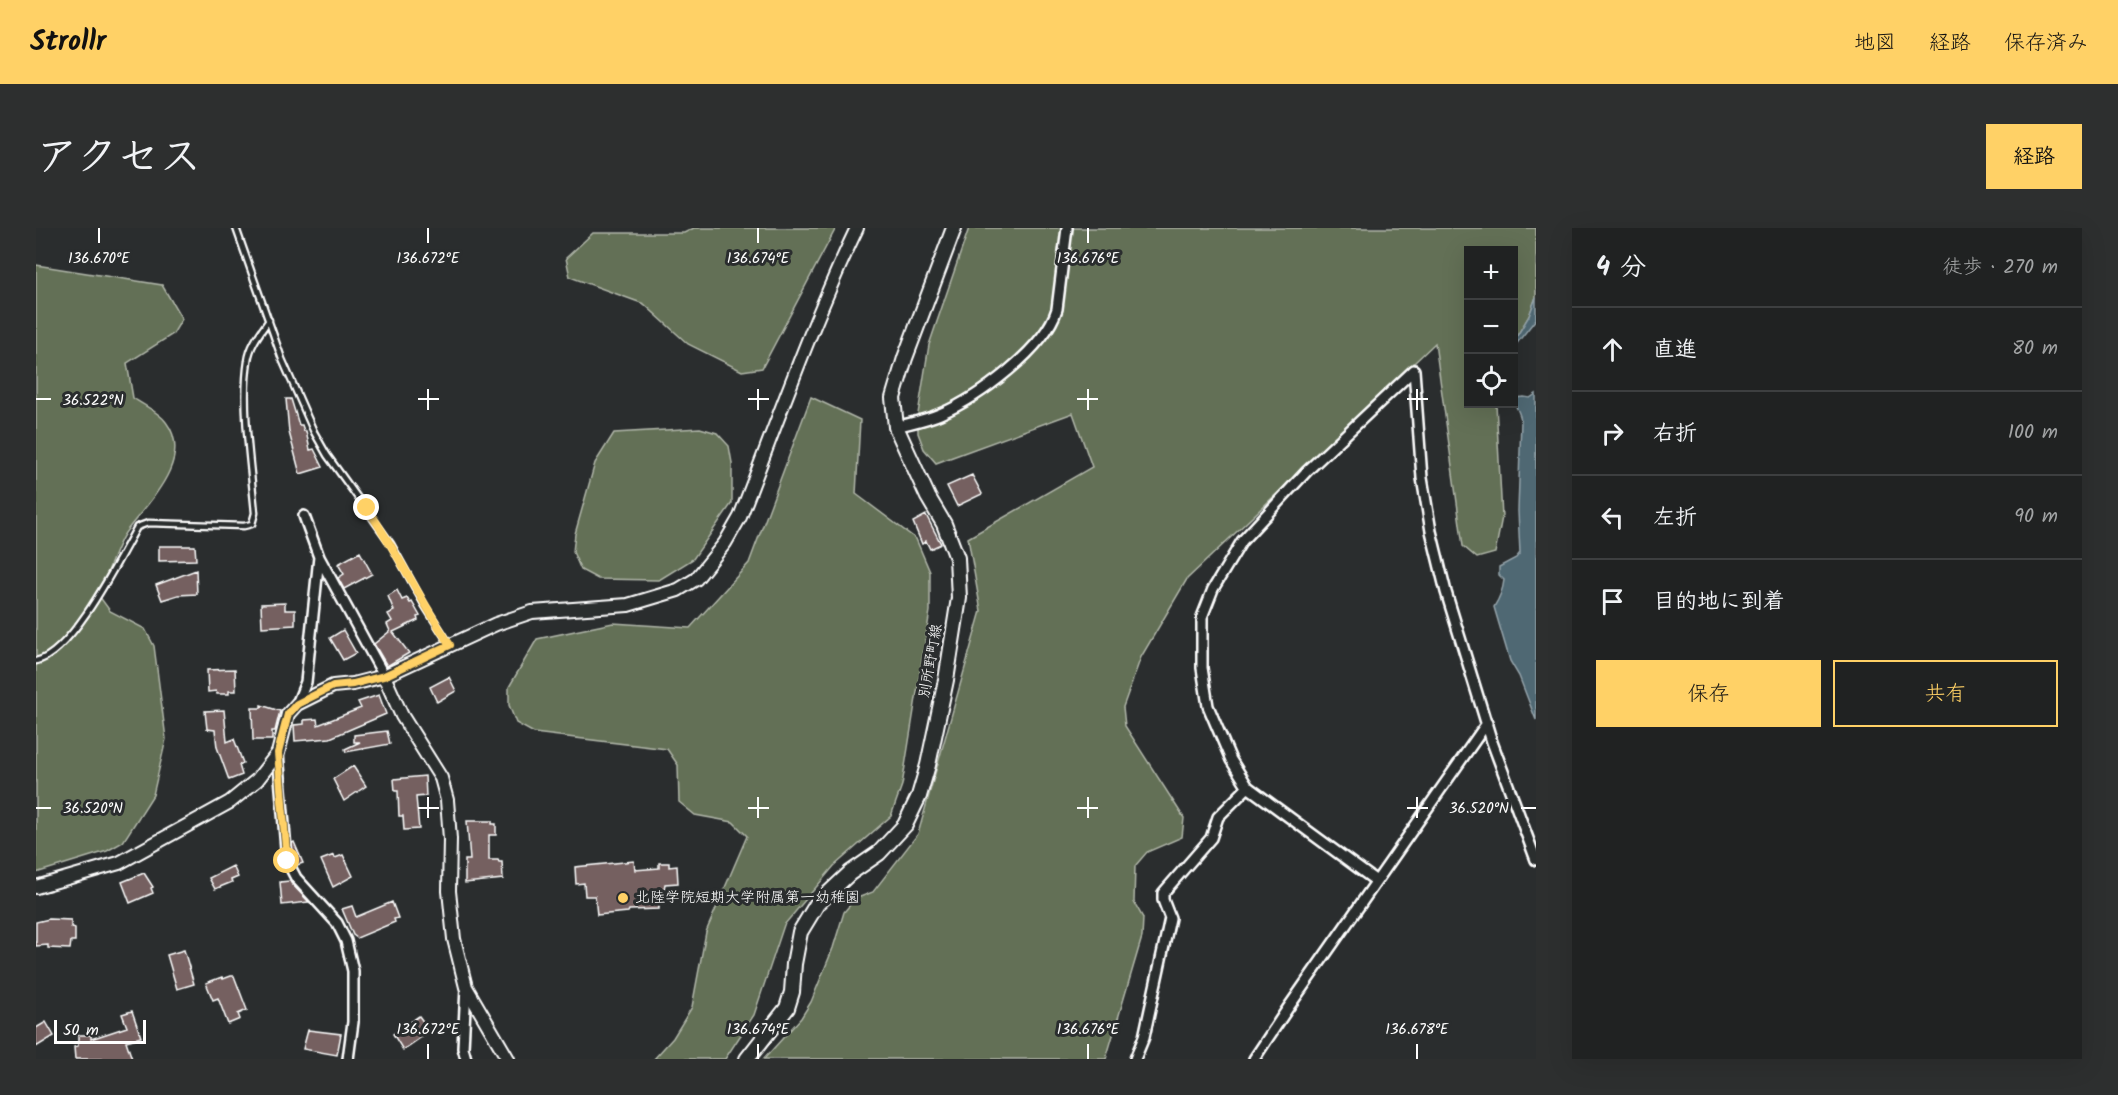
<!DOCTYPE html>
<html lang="ja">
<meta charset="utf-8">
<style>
:root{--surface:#202222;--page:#2d2f2f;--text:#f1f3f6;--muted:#a2a4a5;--line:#3d3f40;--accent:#ffd166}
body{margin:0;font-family:Kalam,"Klee One",sans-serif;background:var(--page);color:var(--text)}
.controls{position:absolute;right:18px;top:18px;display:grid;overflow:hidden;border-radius:0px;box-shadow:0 6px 24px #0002}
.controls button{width:54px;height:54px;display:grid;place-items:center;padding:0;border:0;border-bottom:2px solid var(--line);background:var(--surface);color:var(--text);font:30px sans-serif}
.scale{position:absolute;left:18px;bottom:15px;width:92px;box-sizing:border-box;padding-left:6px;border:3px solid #fff;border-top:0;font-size:16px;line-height:21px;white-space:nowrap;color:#fff;-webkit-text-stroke:4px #2a2d2e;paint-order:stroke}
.stop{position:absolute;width:18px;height:18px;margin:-14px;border:4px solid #ffd166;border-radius:50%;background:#fff}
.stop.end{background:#ffd166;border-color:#fff;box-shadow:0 2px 6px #0008}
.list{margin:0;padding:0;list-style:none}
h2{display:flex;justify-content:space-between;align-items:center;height:78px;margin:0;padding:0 24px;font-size:26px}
h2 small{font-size:20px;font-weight:400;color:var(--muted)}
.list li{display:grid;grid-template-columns:39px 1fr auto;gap:18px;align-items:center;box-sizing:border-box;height:84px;padding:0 24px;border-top:2px solid var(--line)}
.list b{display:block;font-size:22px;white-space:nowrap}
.list em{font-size:20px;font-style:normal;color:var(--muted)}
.actions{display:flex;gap:12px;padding:18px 24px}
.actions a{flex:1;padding:14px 0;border:2px solid var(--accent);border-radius:0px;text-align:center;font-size:21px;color:var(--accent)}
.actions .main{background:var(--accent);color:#111}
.icon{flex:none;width:33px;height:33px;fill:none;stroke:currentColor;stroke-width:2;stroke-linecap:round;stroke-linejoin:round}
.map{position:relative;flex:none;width:1500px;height:831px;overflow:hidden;border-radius:0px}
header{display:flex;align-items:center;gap:36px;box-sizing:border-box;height:84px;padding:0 30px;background:var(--accent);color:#111}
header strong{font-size:28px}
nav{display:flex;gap:33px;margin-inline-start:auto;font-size:21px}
.intro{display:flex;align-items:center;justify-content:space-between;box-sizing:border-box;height:144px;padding:0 36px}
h1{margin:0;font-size:42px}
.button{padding:15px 27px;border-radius:0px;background:var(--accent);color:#111;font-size:21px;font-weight:700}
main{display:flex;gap:36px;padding:0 36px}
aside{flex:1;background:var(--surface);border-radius:0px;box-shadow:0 6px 24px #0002}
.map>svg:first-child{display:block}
.green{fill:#636f56;stroke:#b1b7aa;stroke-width:1.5}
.water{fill:#4f6873;stroke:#95a4ab;stroke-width:1.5}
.building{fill:#746160;stroke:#fff;stroke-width:1.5}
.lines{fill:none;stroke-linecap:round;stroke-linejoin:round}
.service-casing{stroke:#fff;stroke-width:9}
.minor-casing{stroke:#fff;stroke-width:14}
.tertiary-casing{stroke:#fff;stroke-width:16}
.secondary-casing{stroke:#fff;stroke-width:18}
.service{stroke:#2a2d2e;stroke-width:4.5}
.minor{stroke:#2a2d2e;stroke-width:9}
.tertiary{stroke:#2a2d2e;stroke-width:12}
.secondary{stroke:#2a2d2e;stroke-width:14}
.route{stroke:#ffd166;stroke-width:8}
.ticks{fill:none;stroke:#fff;stroke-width:2}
.poi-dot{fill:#ffd166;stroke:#2a2d2e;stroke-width:2}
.labels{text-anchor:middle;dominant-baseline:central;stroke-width:6;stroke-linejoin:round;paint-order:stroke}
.street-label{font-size:15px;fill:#fff;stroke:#2a2d2e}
.poi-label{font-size:15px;fill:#fff;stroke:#2a2d2e;text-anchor:start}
.ticks-label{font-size:15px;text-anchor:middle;fill:#fff;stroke:#2a2d2e;stroke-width:6;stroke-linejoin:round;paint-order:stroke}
</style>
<header>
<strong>Strollr</strong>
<nav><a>地図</a><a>経路</a><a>保存済み</a></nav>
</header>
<div class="intro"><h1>アクセス</h1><a class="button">経路</a></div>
<main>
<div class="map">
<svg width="1500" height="831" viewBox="0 0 1500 831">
<rect width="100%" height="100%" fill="#2a2d2e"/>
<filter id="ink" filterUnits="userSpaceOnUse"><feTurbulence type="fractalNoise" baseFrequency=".0167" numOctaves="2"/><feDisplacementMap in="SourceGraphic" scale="12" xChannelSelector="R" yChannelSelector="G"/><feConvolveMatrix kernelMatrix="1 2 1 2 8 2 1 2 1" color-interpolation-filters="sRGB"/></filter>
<g filter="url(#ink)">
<!-- green -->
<path class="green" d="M658 0H800L726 140 706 143 652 116 608 76 534 49 530 30 557 5H648Z
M933 0H1500V69L1493 88 1478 113V22H1432V176H1460L1466 289 1459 325 1441 330 1427 318 1399 115 1151 351 1105 429 1087 479 1089 498 1148 590 1146 609 1111 624 1099 638 1098 674 1107 690 1106 709 1070 831H728L765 790 775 774 797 720 808 684 819 671 837 664 882 606 945 383 932 310 1056 239 1037 185 900 235 888 221 882 205V186L893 117Z
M0 37 126 57 146 91 137 106 91 135 97 170C107 177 123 184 130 194 159 232 110 276 89 305 79 320 70 350 63 368L74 383 109 401 118 418 130 511 117 567 87 614 71 623 0 645Z
M775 169 824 192 820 266 880 311 894 344V383L866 557 855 588 798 638 748 697 718 787 689 831H618L637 810 656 779 670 704 711 608 697 594 659 587 643 574 642 537 631 521 498 505 480 495 473 477V459L501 411 577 395 654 400 713 335Z
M664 200 681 205 693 218 696 235V275L657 331 623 352 562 351 545 342 537 324 539 306 559 235 578 205Z"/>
<!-- water -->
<path class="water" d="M1500 69V91L1478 119V113L1493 88Z
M1500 166V492L1483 448 1474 433 1458 379C1463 371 1467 361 1468 352L1463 347V339L1480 330 1484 325 1482 283 1485 193C1484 183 1478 178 1478 170L1488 169 1494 170Z"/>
<!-- building -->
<path class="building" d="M250 171H255L263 197H266L268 203H270L274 222 278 221 287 239 264 246 253 204Z
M936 247 946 266 921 278 911 258Z
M890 287 905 316 894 321 890 313 886 316 877 294Z
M123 318H159L160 332 123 333Z
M324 324 336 346 308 361 302 350 308 346 302 336Z
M160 342 161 366 142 367 126 372 120 357Z
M361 362 366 372 371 370 374 375 376 374 384 388 381 389 382 392 357 404 373 425 351 438 338 416 354 403 351 396 356 393 352 386 358 383 352 368Z
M249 375V382H259V397L226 399 225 376Z
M307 402 320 425 307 432 294 410Z
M199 441 200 463H193V466H181L180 463 172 464 171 442Z
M413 449 420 463 401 474 394 459Z
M343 467 350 486 294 510 259 513 258 497 268 496V492L281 491 282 497 325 480 322 474Z
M225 477 244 483 239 503H236V512H217L216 480H225Z
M188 482 191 514 198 511 207 535 203 537 206 547 193 552 181 519 179 502 171 501 169 483Z
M351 503 354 516 310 524 309 521 324 514H318V507Z
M317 538 330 558 308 573 297 551Z
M389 548 390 568 380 569 383 601 368 602 367 588H363L362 563H359L358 551Z
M431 593H456V596H460V607H453V632H462L463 634H466L467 651 429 655V632H434Z
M258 614 267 635 261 637 258 631 256 615Z
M298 627 299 630 307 627 317 648 297 659 285 632Z
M598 633 599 642 623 640V635H633V639L641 638 642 655 629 656 628 661 622 665 623 681 593 682 592 684 561 687 559 668H549L548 655 540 656 539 639Z
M197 638 202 649 195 652 196 654 179 661 173 650Z
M108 645 117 659 115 660 117 665 94 675 86 654Z
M254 653 255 655 273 674 246 677 244 654Z
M356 674 362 690 358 691 359 694 321 710 317 707 306 681 316 678 320 689Z
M13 691 35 692V699L39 700V713H35L34 721 12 720V717L0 718V694Z
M148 722 158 756 141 761 131 727Z
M195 748H198L211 782 202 786 204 791 192 796 182 770 177 772 170 755 186 749 187 751Z
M96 783 105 809 90 813 96 831H39L38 819 42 818V807H55V811L91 799 86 786Z
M383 788 394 803 367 822 357 806Z
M10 794 18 808 0 819V800Z
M272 802 305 806 301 827 267 821Z"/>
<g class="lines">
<defs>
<path id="service" d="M200 0 246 131 278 204 291 227 355 316 389 378 414 417
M0 433C36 426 83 331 101 299L112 295 208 298 216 296 219 285C215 240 205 177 212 133 214 117 224 105 233 92"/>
<path id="minor" d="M860 199C874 195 890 192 904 186 942 170 1009 121 1021 81L1031 0
M268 288 283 329 348 448
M261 476 270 454 283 329
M242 525 251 633 260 650 301 695 310 713 317 743V794L312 831
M1340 653 1212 559 1195 532 1172 478 1166 440V389L1177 361 1206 313 1271 243 1378 142 1386 250 1395 303 1410 364 1456 514 1500 632
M430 759 427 820 430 831
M1099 831 1108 809 1134 690 1127 672V665L1175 610 1182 589 1212 559
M1218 831 1252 780 1451 495"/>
<path id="tertiary" d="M348 448 366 488 405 550 411 572 414 611 413 663 418 711 430 759 472 831
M0 659 83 635 194 574 221 552 242 525 252 486 261 476 297 458 317 456 348 448 460 396 496 384 592 377 642 362 660 351 689 315 704 289C742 192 776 94 821 0"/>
<path id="secondary" d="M711 831 751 780 756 764 758 736 764 704 781 676 814 645 843 625 869 597 883 568 892 537 910 452 923 370 921 330 908 296 892 269 860 199 857 170 869 130 918 0"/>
</defs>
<!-- service casing -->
<use href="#service" class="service-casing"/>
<!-- minor casing -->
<use href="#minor" class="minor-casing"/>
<!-- tertiary casing -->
<use href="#tertiary" class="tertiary-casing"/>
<!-- secondary casing -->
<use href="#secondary" class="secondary-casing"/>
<!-- service -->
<use href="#service" class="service"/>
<!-- minor -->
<use href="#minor" class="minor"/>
<!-- tertiary -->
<use href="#tertiary" class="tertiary"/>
<!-- secondary -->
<use href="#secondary" class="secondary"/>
</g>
</g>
<g class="lines" filter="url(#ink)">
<!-- route -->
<path class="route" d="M251 633 242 525 252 486 261 476 297 458 317 456 348 448 414 417C385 372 361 324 331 280"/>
</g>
<!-- ticks -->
<path class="ticks" d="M63 0V15M392 0V15M722 0V15M1052 0V15M392 161V182M722 161V182M1052 161V182M1381 161V182M0 171H15M382 171H403M712 171H733M1041 171H1062M1371 171H1392M392 569V590M722 569V590M1052 569V590M1381 569V590M0 580H15M382 580H403M712 580H733M1041 580H1062M1371 580H1392M1485 580H1500M392 816V831M722 816V831M1052 816V831M1381 816V831"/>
<!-- markers -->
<circle class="poi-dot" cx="587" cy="670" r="6"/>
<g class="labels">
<!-- street labels -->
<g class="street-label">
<text transform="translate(895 433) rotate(-80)">別所野町線</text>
</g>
<!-- poi labels -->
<g class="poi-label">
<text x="599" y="670">北陸学院短期大学附属第一幼稚園</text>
</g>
</g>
<g class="ticks-label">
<text x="63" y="35">136.670°E</text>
<text x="392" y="35">136.672°E</text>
<text x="722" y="35">136.674°E</text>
<text x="1052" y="35">136.676°E</text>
<text x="57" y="177">36.522°N</text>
<text x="57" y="585">36.520°N</text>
<text x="1443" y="585">36.520°N</text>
<text x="392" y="806">136.672°E</text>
<text x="722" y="806">136.674°E</text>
<text x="1052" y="806">136.676°E</text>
<text x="1381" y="806">136.678°E</text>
</g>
</svg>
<div class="controls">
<button>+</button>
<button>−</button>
<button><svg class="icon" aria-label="locate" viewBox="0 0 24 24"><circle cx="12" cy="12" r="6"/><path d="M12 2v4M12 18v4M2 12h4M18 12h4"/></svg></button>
</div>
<div class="scale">50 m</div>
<div class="stop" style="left:251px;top:633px"></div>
<div class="stop end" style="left:331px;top:280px"></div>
</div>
<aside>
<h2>4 分<small>徒歩 · 270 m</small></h2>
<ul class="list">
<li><svg class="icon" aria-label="ahead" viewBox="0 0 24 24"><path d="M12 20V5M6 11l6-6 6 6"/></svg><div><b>直進</b></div><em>80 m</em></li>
<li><svg class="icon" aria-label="right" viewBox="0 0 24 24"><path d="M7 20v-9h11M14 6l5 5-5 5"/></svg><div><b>右折</b></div><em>100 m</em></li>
<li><svg class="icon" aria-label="left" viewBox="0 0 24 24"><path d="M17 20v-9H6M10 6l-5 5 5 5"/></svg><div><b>左折</b></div><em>90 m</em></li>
<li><svg class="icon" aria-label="arrive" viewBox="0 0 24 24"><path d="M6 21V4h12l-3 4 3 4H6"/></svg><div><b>目的地に到着</b></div></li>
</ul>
<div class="actions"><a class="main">保存</a><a>共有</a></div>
</aside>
</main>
